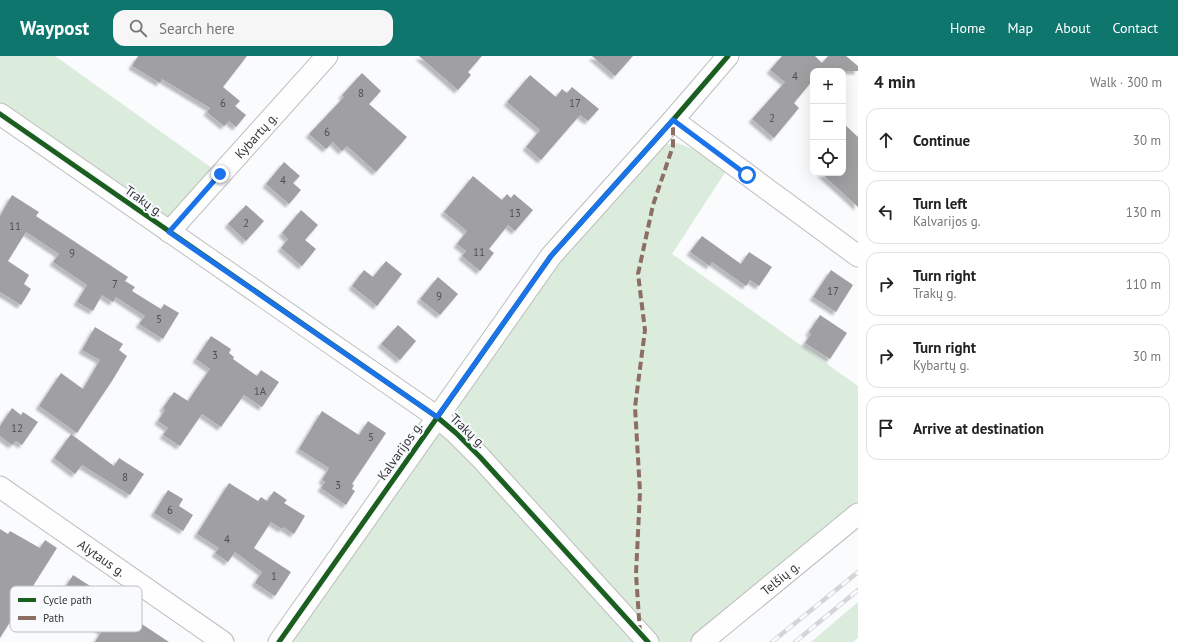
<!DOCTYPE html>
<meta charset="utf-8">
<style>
:root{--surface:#fff;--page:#f6f6f6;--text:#222;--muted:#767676;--line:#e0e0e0;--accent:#0f766e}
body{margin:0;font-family:"PT Sans",sans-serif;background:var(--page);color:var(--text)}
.controls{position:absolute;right:12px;top:12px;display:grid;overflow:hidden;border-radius:8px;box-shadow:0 4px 16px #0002}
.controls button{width:36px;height:36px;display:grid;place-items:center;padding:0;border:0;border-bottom:1px solid var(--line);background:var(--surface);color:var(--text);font:20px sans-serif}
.stop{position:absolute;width:12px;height:12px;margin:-9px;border:3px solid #1a73e8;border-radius:50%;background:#fff}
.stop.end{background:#1a73e8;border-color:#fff;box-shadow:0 1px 4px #0008}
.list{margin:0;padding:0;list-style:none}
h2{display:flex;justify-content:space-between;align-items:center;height:52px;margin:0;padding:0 16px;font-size:17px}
h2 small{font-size:13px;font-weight:400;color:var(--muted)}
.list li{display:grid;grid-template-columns:26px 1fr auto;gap:12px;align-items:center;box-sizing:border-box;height:64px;margin:0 8px 8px;padding:0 8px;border:1px solid var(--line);border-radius:12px}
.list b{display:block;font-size:15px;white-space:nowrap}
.list p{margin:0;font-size:13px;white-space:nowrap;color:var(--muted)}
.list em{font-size:13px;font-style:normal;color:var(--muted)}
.icon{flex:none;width:22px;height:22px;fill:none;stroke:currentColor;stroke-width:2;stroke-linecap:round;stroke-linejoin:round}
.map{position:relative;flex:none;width:858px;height:586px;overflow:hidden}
header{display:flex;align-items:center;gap:24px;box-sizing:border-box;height:56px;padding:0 20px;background:var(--accent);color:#fff}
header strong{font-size:19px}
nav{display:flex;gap:22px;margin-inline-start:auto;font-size:14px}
.search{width:280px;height:36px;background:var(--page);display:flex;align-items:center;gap:10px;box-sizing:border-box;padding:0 14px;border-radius:12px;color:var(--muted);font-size:15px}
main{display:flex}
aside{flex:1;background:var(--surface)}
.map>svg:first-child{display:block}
.green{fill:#dbebdc}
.building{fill:#a0a0a2;filter:url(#shadow)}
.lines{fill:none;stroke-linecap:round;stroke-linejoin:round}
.minor-casing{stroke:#bebec0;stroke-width:23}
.minor{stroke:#fefeff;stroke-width:21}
.rail-casing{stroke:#d4d5d6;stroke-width:4.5}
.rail{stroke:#f8fafe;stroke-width:3;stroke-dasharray:9;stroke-linecap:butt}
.quiet{stroke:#8d6e63;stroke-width:4;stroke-dasharray:8 4;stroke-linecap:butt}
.cycleway-casing{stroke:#f8fafe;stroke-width:8}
.cycleway{stroke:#1b5e20;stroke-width:5}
.route{stroke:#1a73e8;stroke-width:5}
.labels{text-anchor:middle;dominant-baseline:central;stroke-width:4;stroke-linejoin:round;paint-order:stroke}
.number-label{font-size:11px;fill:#505052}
.street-label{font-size:13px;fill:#353538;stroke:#f8fafe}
.key{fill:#f8fafe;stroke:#bebfc3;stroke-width:1}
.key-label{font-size:11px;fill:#353538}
</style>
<header>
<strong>Waypost</strong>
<div class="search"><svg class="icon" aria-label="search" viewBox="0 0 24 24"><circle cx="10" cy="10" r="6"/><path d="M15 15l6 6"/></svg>Search here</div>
<nav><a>Home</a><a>Map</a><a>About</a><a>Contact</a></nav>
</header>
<main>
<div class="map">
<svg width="858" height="586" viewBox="0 0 858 586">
<defs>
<filter id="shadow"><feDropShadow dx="-3.5" dy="3.5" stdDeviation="1" flood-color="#0004"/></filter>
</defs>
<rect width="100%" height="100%" fill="#f9fbfd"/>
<!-- green -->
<path class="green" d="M0 0H55L220 118 169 176 0 59Z
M677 87 696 94 726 115 672 198 858 330V448L692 586H660L462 370 458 360V345L553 208 662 89Z
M441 378 449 382 636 586H289L434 382Z
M858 546V582L853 586H811Z"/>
<!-- building -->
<path class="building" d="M138 0H247L223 31 240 45 235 50 246 59 236 71 229 65 224 70 207 56 210 52 162 23 160 27 132 10Z
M419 0H482L468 16 471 19 458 34Z
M592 0H633L615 20Z
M782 0H815L822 7 828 0H846L858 10V15H813V24L794 47 799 52 774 82 752 63 785 26 770 14Z
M362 17 381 35 369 48 407 81 376 116 347 90 342 95 333 86 326 93 309 78 344 41 342 39Z
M530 19 556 41 562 33 567 37 572 31 599 53 588 65 580 59 541 104 526 91 540 74 507 46Z
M843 67 858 81V151L821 117H843Z
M284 106 300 120 293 127 301 134 289 148 266 128Z
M473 120 502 144 507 138 511 142 514 138 533 154 515 175 508 169 489 193 494 197 480 215 462 200 466 195 457 188 467 175 444 156Z
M12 139 39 156 36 160 128 221 125 225 135 231 132 235 161 253 164 248 179 257 163 283 139 268 145 260 116 241 113 246 102 239 93 255 77 246 87 229 53 206 59 198 26 176 8 205 29 219 24 228 31 233 21 249 0 236V160Z
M246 149 264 165 246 185 228 168Z
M301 154 318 169 305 184 316 193 302 210 281 192 288 183 282 177Z
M702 180 741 208 749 196 772 211 759 230 750 224 746 230 712 206 710 210 690 196Z
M386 205 402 218 377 250 352 230 364 214 373 221Z
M831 214 853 229 836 256 813 241Z
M438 221 458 238 440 259 420 243Z
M820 259 847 277 830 303 805 287 811 278 809 276Z
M398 269 416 285 400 304 381 288Z
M95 271 123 288 119 294 127 300 112 325 77 377 39 350 61 317 83 333 100 304 82 294Z
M211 280 231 293 229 297 234 301 233 303 257 320 261 314 279 326 262 351 244 339 221 371 202 358 180 390 163 379 168 372 158 365 165 354 163 352 174 336 188 345 210 313 196 303Z
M12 352 21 359 23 356 38 366 22 389 16 385 12 389 0 380V370Z
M322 355 359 379 368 365 386 377 352 428 354 429 352 433 355 435 346 449 321 432 325 426 322 424 329 412 299 393Z
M71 378 114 410 119 402 144 418 130 439 82 409 75 418 54 402Z
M229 427 258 445 261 441 267 445 274 435 287 444 284 447 305 460 294 478 283 471 282 473 271 466 254 492 291 516 275 540 255 527 262 516 235 496 228 506 215 497 219 492 197 478Z
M168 434 183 443 179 450 193 459 183 475 154 457Z
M0 473 8 478 10 475 40 492 45 484 57 492 0 582Z
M73 519 98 535 96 537 101 541 169 586H95L102 575 57 545Z"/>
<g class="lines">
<defs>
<g id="minor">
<path d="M0 58 437 361 456 377 480 401 648 586"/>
<path d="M673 64 858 200"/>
<path id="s1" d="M169 176 327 0"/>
<path id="s2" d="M0 431 223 586"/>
<path d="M279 586 551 200 673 64 728 0"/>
<path id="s3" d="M702 586 858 458"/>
</g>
</defs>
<!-- minor casing -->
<use href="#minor" class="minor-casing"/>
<!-- minor -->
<use href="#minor" class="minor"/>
<defs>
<path id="rail" d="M772 586 858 516
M795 586 858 534"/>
</defs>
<!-- rail casing -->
<use href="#rail" class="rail-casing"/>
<!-- rail -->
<use href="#rail" class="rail"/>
<!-- quiet -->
<path class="quiet" d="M640 577 636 518 640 436 635 351 645 274 638 218 653 149 673 90V64"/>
<defs>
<path id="cycleway" d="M0 58 437 361 456 377 480 401 648 586
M279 586 551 200 673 64 728 0"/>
</defs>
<!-- cycleway casing -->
<use href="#cycleway" class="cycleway-casing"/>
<!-- cycleway -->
<use href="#cycleway" class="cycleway"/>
</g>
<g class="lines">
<!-- route -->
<path class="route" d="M220 118 169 176 437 361 551 200 673 64 747 119"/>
</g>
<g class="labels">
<!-- number labels -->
<g class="number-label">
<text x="795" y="20">4</text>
<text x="361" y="37">8</text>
<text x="223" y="47">6</text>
<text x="575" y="47">17</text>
<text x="772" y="62">2</text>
<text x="327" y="76">6</text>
<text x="283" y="124">4</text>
<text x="515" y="157">13</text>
<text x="246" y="167">2</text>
<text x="15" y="170">11</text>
<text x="479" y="196">11</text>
<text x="72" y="197">9</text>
<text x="115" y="228">7</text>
<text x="833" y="235">17</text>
<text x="439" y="240">9</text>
<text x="159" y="263">5</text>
<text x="215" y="299">3</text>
<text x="260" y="335">1A</text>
<text x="17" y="372">12</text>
<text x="371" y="381">5</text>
<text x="125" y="421">8</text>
<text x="338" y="429">3</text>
<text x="170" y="454">6</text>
<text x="227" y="483">4</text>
<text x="274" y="520">1</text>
</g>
<!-- street labels -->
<g class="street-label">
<text stroke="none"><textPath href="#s1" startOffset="130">Kybartų g.</textPath></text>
<text transform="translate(144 145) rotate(35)">Trakų g.</text>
<text transform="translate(468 375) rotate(43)">Trakų g.</text>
<text transform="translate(400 395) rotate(-55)">Kalvarijos g.</text>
<text stroke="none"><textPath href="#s2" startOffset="124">Alytaus g.</textPath></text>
<text stroke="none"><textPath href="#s3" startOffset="101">Telšių g.</textPath></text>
</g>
</g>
<!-- legend -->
<rect x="10" y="530" width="132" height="46" rx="6" class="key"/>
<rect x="18" y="542" width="18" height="4" fill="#1b5e20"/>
<rect x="18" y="560" width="18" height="4" fill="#8d6e63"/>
<g class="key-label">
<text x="43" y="548">Cycle path</text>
<text x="43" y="566">Path</text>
</g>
</svg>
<div class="controls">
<button>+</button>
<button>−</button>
<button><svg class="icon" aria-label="locate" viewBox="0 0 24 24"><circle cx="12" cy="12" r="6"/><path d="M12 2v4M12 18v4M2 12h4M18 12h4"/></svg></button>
</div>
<div class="stop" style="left:747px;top:119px"></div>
<div class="stop end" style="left:220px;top:118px"></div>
</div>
<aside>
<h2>4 min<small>Walk · 300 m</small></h2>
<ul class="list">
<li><svg class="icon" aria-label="ahead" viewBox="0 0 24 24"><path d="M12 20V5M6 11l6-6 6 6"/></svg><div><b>Continue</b></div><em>30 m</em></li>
<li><svg class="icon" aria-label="left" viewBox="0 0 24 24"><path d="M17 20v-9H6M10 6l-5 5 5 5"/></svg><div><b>Turn left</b><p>Kalvarijos g.</p></div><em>130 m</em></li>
<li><svg class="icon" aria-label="right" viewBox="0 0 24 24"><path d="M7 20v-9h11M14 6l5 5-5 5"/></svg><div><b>Turn right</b><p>Trakų g.</p></div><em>110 m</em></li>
<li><svg class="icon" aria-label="right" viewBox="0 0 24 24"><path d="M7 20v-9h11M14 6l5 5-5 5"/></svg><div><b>Turn right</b><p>Kybartų g.</p></div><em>30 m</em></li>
<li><svg class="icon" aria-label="arrive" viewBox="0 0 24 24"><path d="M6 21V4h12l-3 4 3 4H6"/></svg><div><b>Arrive at destination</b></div></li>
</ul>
</aside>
</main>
